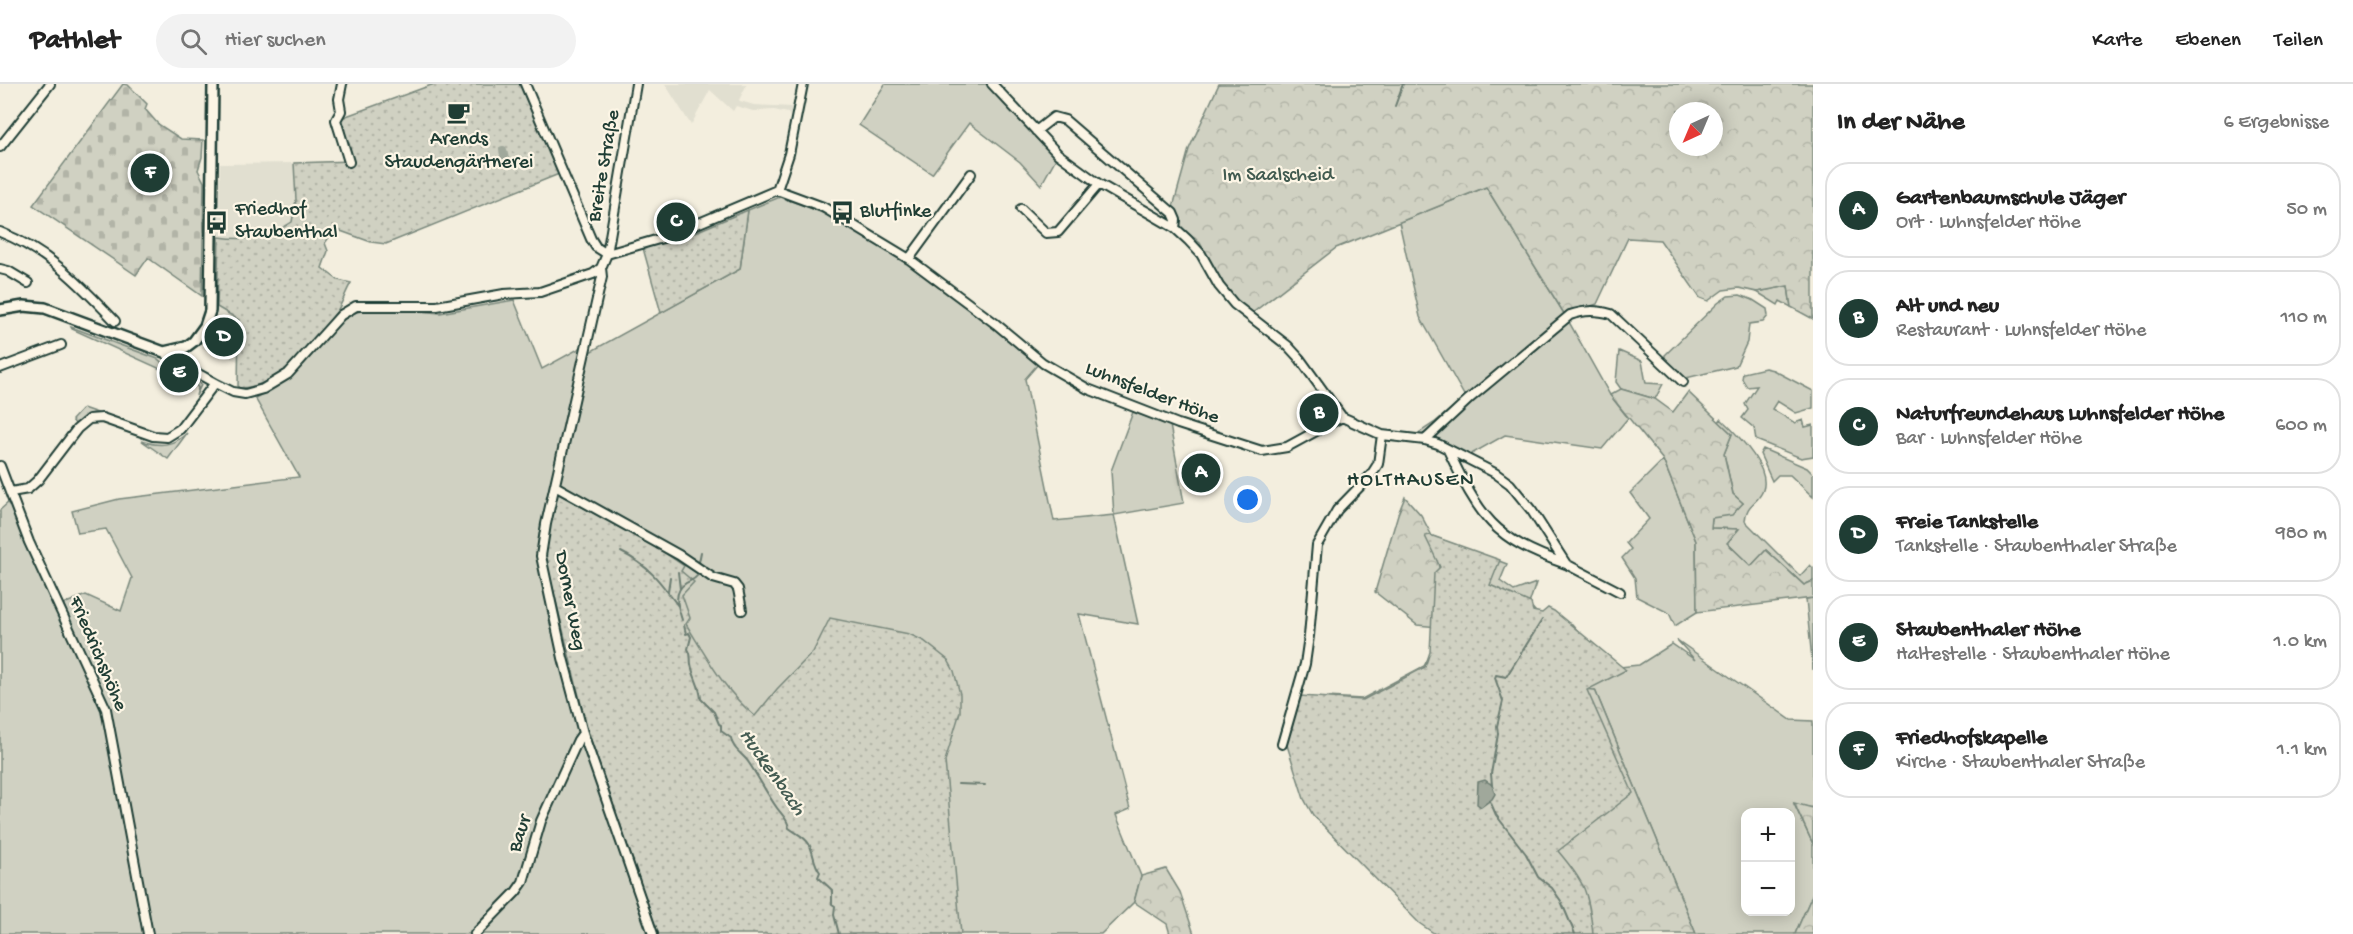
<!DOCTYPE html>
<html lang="de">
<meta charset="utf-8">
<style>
:root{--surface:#fff;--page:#f2f2f2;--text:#222;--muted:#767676;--line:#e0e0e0;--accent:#1f3d34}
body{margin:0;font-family:"Gochi Hand",sans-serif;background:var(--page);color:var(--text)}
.controls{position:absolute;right:18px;bottom:18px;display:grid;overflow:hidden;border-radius:12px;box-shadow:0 3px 15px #0003}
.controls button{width:54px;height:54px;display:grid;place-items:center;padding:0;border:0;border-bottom:2px solid var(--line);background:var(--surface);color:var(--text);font:30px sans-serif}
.compass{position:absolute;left:1669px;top:18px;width:54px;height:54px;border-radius:50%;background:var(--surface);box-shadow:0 3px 15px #0003;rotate:224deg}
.you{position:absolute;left:1248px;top:416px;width:21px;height:21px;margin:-15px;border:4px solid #fff;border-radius:50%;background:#1a73e8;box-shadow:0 0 0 9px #1a73e833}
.badge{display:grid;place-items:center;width:39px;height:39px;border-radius:50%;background:var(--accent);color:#fff;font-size:20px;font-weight:700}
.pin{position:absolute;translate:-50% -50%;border:3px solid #fff;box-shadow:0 2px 6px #0006}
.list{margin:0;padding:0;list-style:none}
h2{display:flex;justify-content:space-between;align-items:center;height:78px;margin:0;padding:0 24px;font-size:26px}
h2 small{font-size:20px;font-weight:400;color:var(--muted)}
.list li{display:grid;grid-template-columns:39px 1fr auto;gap:18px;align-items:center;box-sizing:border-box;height:96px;margin:0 12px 12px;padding:0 12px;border:2px solid var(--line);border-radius:24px}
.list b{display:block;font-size:22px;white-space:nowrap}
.list p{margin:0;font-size:20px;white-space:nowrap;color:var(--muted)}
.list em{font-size:20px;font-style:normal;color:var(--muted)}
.icon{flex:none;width:33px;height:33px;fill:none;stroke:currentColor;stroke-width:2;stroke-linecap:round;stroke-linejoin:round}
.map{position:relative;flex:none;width:1813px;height:850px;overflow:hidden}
header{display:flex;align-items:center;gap:36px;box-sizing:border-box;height:84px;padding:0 30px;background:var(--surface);border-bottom:2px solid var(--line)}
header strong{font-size:28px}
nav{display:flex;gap:33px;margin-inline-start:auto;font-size:21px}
.search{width:420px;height:54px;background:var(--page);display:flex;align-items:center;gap:15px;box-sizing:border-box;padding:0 21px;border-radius:33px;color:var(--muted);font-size:22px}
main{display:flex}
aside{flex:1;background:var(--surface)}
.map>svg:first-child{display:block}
.built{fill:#e1dfd0}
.grass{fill:#d0d1c2;stroke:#78877b;stroke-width:1.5;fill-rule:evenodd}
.forest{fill:url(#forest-crowns);stroke:#78877b;stroke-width:1.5;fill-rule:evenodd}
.cemetery{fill:url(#cemetery-stones);stroke:#78877b;stroke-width:1.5}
.park{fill:url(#park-dots);stroke:#78877b;stroke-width:1.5}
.water{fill:url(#water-ripples);stroke:#6c7d72;stroke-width:1.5}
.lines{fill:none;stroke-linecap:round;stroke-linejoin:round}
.stream{stroke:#6c7d72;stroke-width:2}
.canal{stroke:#a0a89b;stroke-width:8}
.minor-casing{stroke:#1f3d34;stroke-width:12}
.major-casing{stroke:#1f3d34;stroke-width:14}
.minor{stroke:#fcf5e5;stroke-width:8}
.major{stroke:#fcf5e5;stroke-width:9}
.labels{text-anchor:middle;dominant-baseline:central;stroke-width:4.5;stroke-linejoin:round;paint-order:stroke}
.poi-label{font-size:20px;fill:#1f3d34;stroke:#fcf5e5;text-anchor:start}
.street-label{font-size:20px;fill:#1f3d34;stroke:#fcf5e5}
.park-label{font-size:20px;fill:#425b50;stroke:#fcf5e5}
.neighbourhood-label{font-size:21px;letter-spacing:1.5px;fill:#1f3d34;stroke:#fcf5e5}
.water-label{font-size:21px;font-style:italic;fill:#465d53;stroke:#fcf5e5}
</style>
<header>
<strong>Pathlet</strong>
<div class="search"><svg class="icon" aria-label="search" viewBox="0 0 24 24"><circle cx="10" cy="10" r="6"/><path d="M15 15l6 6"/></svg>Hier suchen</div>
<nav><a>Karte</a><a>Ebenen</a><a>Teilen</a></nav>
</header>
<main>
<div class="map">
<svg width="1813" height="850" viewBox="0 0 1813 850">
<defs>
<pattern id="forest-crowns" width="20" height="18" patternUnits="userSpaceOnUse" patternTransform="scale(1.5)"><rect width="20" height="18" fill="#d0d1c2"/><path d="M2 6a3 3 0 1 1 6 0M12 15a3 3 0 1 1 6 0" fill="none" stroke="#b2b4a7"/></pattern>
<pattern id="cemetery-stones" width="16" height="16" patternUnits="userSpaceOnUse" patternTransform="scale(1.5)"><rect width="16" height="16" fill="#d0d1c2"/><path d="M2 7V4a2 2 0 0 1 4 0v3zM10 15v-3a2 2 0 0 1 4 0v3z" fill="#b2b4a7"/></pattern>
<pattern id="park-dots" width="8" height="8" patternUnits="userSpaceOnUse" patternTransform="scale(1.5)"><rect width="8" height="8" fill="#d0d1c2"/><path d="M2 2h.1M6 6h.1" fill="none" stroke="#b2b4a7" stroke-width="1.8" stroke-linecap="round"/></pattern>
<pattern id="water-ripples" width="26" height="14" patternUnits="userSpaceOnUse" patternTransform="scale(1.5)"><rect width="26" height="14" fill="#a0a89b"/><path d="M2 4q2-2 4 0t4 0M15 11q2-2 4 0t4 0" fill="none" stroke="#828a7f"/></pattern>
</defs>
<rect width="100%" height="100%" fill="#f3eede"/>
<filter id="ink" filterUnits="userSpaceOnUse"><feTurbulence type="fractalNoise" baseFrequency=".0167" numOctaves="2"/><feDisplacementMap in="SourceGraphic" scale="12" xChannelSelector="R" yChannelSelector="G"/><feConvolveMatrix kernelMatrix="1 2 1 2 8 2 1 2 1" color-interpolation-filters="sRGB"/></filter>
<g filter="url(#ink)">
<!-- built -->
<path class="built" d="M665 0H747L739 16 740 17 754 21 792 23 790 32 788 29 774 26 753 27 736 22 733 27 710 6 691 41Z
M294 79 296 116 292 138 278 147 255 155 240 156 219 153 220 80Z
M217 223 239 236 238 277 201 264 214 244Z"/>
<!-- grass -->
<path class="grass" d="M885 0H988L1056 74 1041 101 1020 78 969 39 932 90 859 41Z
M1486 103 1565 231 1610 311 1628 334 1602 365 1505 351 1468 372 1417 350 1434 339 1465 313 1420 233 1399 138Z
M780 113C797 119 815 125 831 133 907 172 973 226 1038 280L1025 295 1054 437 1114 431 1111 387 1133 328 1170 341 1184 419 1114 431 1138 540 1079 530 1130 725 1116 731 1141 792 1134 818 1101 850H826L686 825 656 850H0V426L9 418 53 511 61 521 86 511 121 527 132 494 106 445 78 449 72 427 119 415 299 393 255 314 286 297 304 280 338 240 353 229 361 227 395 225 440 229 514 216 542 285 580 264 590 268 740 185 748 126Z
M1788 202 1791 223 1780 217 1778 221 1757 208Z
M1740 211 1753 216 1767 225 1768 232 1763 238 1749 240 1747 258 1736 282 1686 294 1680 291 1665 276V271L1718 219 1728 212Z
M71 243 158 275 167 283 199 298 201 301 196 312 198 304 196 301 72 245Z
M1619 267 1642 277 1646 299 1663 300 1655 315 1621 305 1616 298Z
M1765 284 1773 286 1813 307V324L1796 329 1777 317 1772 325 1795 339 1803 336 1805 343 1813 341V372L1801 374 1756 356 1754 344 1742 334 1748 326 1745 320 1757 302 1747 303 1742 295 1743 289Z
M83 324 106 332 87 333 76 341 72 336Z
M1721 335C1736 349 1771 383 1763 406 1758 420 1746 419 1745 437L1800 492 1810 481 1813 484V497L1804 501 1766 466 1751 482 1727 459 1738 445 1711 444 1712 434 1743 419 1733 410 1724 370 1732 350 1719 338Z
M187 349 168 375 142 357C160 363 173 362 187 349Z
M1763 365 1807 384 1813 390V413L1790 391H1778L1772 397 1760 370Z
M1663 376 1696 457 1697 528 1675 542 1669 529 1637 513 1635 494 1622 474 1631 465 1626 459 1649 435 1630 409Z
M1432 452 1507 480 1500 497 1514 507 1536 499 1529 520 1540 533 1572 540 1596 569 1600 585 1639 581 1672 560 1695 576 1677 556 1791 636 1813 637V724L1794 720 1813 760V809L1795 850H1696L1595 606 1380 711 1328 613 1362 615 1424 582 1435 562 1444 505ZM1746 728H1790V828H1746Z
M1813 514V586L1806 515Z"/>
<!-- forest -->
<path class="forest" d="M1219 0H1813V235L1791 223 1788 202 1757 208 1739 204 1723 206 1708 217 1700 214 1660 156 1628 154 1597 220 1565 231 1486 103 1336 164 1251 230 1226 208 1200 159 1180 143 1173 123 1189 65ZM1678 27H1714V63H1678Z
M1621 305 1655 315 1673 328 1688 308 1732 350 1724 370 1733 410 1743 419 1732 431 1712 434 1711 444 1739 445 1727 459 1751 482 1766 466 1804 501 1813 497V514L1697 528 1696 457 1663 376 1610 311Z
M1405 413 1421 431 1432 452 1444 505 1438 543 1417 541 1375 508 1398 430Z
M1580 605 1595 606 1696 850H1451Z
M1794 719 1813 724V760Z
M1166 785 1180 808 1194 850H1170L1167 840 1134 818 1141 792Z
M1813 809V850H1795Z"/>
<!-- cemetery -->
<path class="cemetery" d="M123 0 128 1 147 20 145 25 158 40 181 55 203 56 202 73 198 86 204 98 202 212 148 174 136 191 33 121Z"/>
<!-- park -->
<path class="park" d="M434 0H521L559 90 386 160 371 158 335 145 325 159 328 167 322 184 338 196 351 199C346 207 342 220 337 227 313 258 281 304 238 304L239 236 217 223 219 153C247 157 268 154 292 138L296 116 294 79 351 77 338 35Z
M748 126 740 185 661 229 643 164 681 154Z
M557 409 656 463 684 482 681 487 694 498 682 511 690 534 686 540C706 572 725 608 755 632L777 605 813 568 830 534 909 550 924 557 948 576 954 587 960 610V628L945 677 961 850H658L587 645 547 480 545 460Z
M1430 451 1500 476 1490 501 1531 519 1533 527 1542 529 1548 524 1554 527 1626 586 1587 606 1633 709 1558 767C1586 800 1588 807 1593 850H1435L1419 839 1313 731 1304 715 1286 658 1300 612 1363 616 1425 583 1430 568 1434 489 1440 483 1425 452Z"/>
<!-- water -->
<path class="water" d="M1485 696 1492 701 1495 710 1492 715 1481 723 1477 720 1478 698Z"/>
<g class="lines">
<!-- stream -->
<path class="stream" d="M1395 22 1403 0
M621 468C649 482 660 497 678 522
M699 478 701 468
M678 488 680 505
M668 507 670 493
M682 536C678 523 672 508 686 499 691 496 694 496 698 491
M684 541 686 550 689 549 691 553 688 565C692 571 690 574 691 580 693 593 700 601 701 615L714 628 719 640 721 641V647L731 654C732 665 744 671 749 679 759 694 767 710 777 724 782 731 788 735 789 744 797 750 804 752 809 760 814 769 813 779 820 788L818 793 832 806V820L835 822 834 831 839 850
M958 700 985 701
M1492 701 1491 690 1498 650 1497 642 1503 617 1495 594 1496 591 1506 593 1542 536
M1490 717 1496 731 1526 770 1538 793 1552 804 1561 817 1575 850"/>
<!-- canal -->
<path class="canal" d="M501 76 505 75 503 66"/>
<defs>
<path id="minor" d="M342 0 339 15 341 27 336 36 349 78
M525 0 591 155 596 163 607 170
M992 0 1058 70 1099 100 1175 144 1188 156 1201 170 1219 202 1234 220 1288 262 1300 275 1342 333 1382 351 1425 356 1438 360 1495 389 1510 400 1532 427 1566 480 1620 508
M1036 47 1054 33 1065 36 1173 129 1176 136 1175 144
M0 63 50 0
M777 106 789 70 803 0
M1021 125 1046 149 1058 148 1099 100
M0 148C48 167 80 200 115 237
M607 170 666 153 777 106 823 123 909 175 996 240 1043 279 1088 305 1178 340 1262 367 1287 363 1342 333
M909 175 971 90
M601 184 602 193 546 440 541 472 563 574 583 649 653 850
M0 185 8 187 28 199
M164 268 173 276 215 299 233 308 245 310 263 305 288 290 341 231 356 222H437L504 210 540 208 593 190 601 184 607 170 636 0
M0 284 61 261
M1425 356 1469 315 1570 231C1585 226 1596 226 1611 230L1683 298
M1448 366C1480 433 1493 455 1566 480
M0 382 29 458 106 625 148 850
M555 402 679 471 713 494 734 500 738 505 742 526
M11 408 28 405 38 396 77 345 89 335 102 334 153 352 167 353 180 345 215 299
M1282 660 1305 580 1309 552 1317 461 1337 426 1371 391 1378 380 1382 351
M475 850 516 808 523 798 541 737 578 656 583 649"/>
<path id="major" d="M0 226 24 222 45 224 164 268 186 263 194 257 205 242 210 227 213 0"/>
</defs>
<!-- minor casing -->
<use href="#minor" class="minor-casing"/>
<!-- major casing -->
<use href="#major" class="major-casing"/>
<!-- minor -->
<use href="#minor" class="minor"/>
<!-- major -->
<use href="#major" class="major"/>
</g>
</g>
<!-- icons -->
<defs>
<symbol id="cafe-bare" viewBox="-9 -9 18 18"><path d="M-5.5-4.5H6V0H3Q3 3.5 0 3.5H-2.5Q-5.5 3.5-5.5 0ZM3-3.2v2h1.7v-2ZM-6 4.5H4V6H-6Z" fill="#1f3d34" stroke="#fcf5e5" stroke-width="2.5" paint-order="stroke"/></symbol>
<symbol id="bus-bare" viewBox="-9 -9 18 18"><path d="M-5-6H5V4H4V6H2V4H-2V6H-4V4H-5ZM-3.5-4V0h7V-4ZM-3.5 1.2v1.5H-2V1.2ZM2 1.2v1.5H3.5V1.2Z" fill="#1f3d34" stroke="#fcf5e5" stroke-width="2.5" paint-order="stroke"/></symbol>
</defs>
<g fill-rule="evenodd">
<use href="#cafe-bare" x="442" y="12" width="33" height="33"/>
<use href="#bus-bare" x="826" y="112" width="33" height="33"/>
<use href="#bus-bare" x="200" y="122" width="33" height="33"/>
</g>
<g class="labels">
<!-- poi labels -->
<g class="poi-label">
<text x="459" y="56" text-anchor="middle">Arends<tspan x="459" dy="23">Staudengärtnerei</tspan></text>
<text x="235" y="126">Friedhof<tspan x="235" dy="23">Staubenthal</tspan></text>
<text x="860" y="128">Blutfinke</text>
</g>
<!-- street labels -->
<g class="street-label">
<text transform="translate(605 82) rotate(-80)">Breite Straße</text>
<text transform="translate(1152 310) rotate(21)">Luhnsfelder Höhe</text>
<text transform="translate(569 517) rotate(79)">Dorner Weg</text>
<text transform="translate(97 570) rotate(67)">Friedrichshöhe</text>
<text transform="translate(521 750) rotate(-72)">Baur</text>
</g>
<!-- park labels -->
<g class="park-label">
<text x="1278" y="92">Im Saalscheid</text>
</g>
<!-- neighbourhood labels -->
<g class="neighbourhood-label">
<text x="1411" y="397">HOLTHAUSEN</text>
</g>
<!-- water labels -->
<g class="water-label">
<text transform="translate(771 689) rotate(55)">Huckenbach</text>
</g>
</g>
</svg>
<div class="controls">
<button>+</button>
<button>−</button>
</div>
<svg class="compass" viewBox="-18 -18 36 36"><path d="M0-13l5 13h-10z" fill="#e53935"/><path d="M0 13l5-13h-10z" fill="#767676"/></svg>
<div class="you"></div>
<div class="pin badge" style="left:1201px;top:389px">A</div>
<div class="pin badge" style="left:1319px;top:329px">B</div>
<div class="pin badge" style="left:676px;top:138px">C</div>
<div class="pin badge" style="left:224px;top:253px">D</div>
<div class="pin badge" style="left:179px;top:289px">E</div>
<div class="pin badge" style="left:150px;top:89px">F</div>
</div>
<aside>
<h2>In der Nähe<small>6 Ergebnisse</small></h2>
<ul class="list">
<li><span class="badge">A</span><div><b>Gartenbaumschule Jäger</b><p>Ort · Luhnsfelder Höhe</p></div><em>50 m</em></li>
<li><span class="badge">B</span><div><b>Alt und neu</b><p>Restaurant · Luhnsfelder Höhe</p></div><em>110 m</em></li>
<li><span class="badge">C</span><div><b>Naturfreundehaus Luhnsfelder Höhe</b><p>Bar · Luhnsfelder Höhe</p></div><em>600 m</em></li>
<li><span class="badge">D</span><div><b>Freie Tankstelle</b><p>Tankstelle · Staubenthaler Straße</p></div><em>980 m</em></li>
<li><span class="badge">E</span><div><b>Staubenthaler Höhe</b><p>Haltestelle · Staubenthaler Höhe</p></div><em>1.0 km</em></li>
<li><span class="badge">F</span><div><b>Friedhofskapelle</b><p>Kirche · Staubenthaler Straße</p></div><em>1.1 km</em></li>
</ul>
</aside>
</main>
